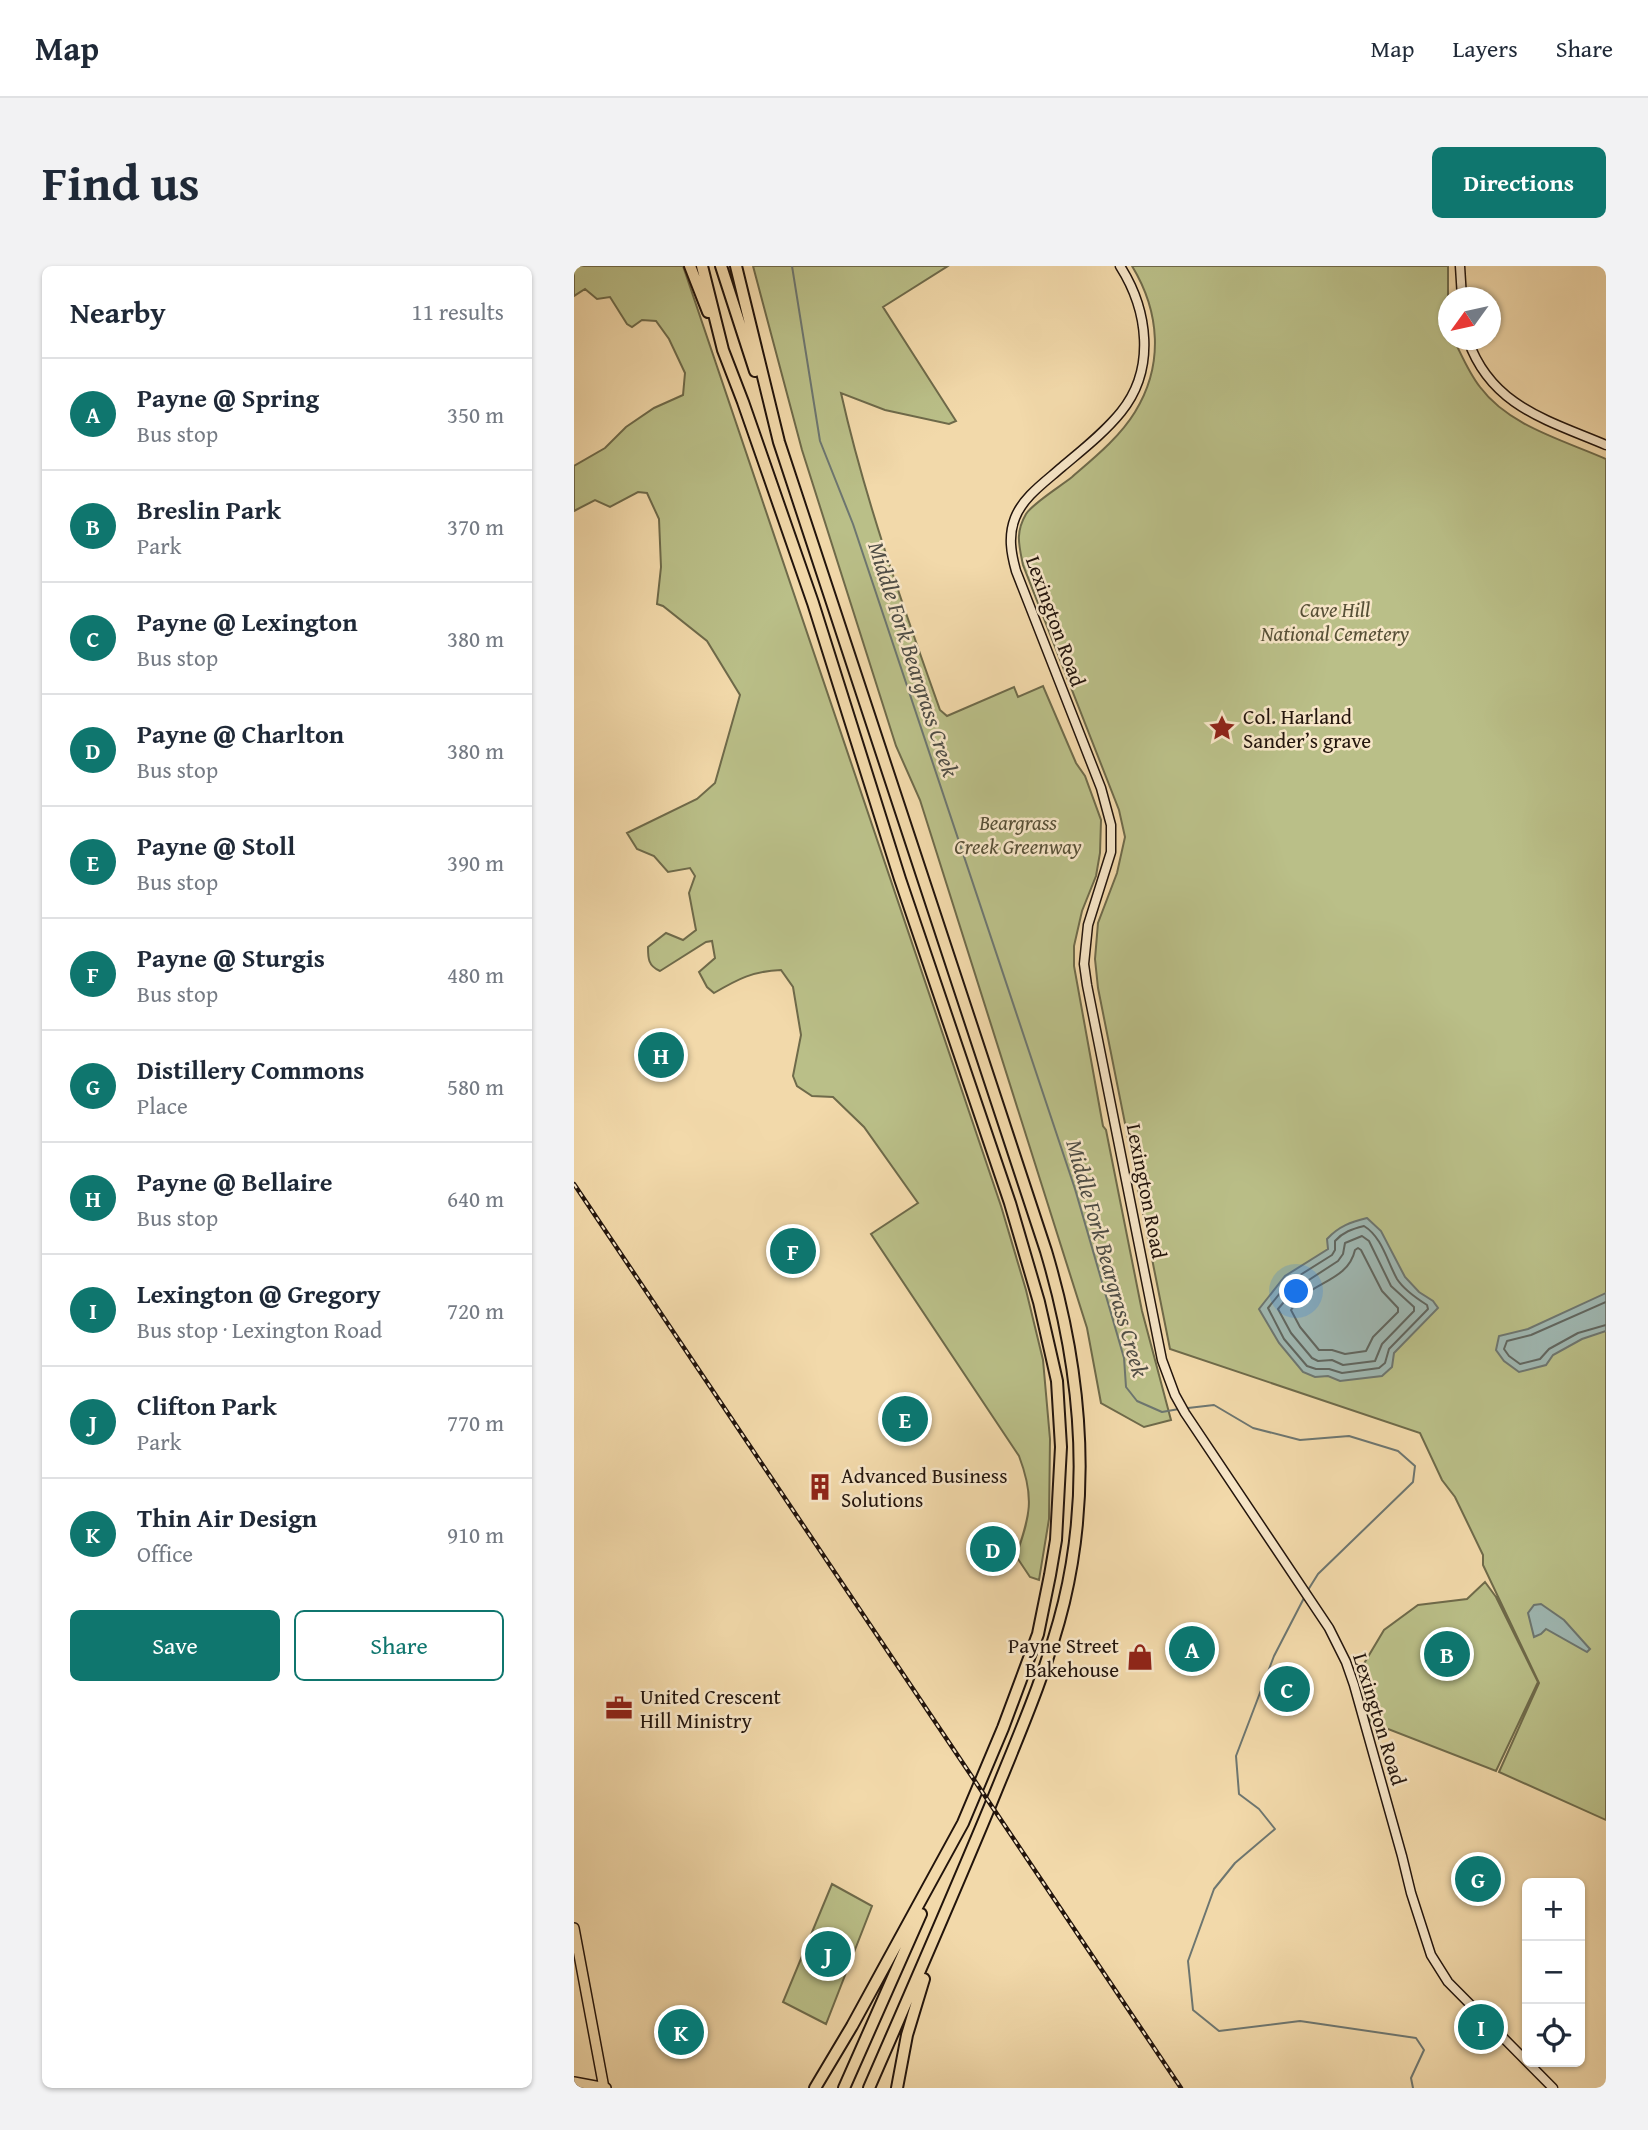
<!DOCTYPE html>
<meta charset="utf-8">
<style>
:root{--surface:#fff;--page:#f2f2f3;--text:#1f2937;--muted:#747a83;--line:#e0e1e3;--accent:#0f766e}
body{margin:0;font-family:"Gentium Book Plus",serif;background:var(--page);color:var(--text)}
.controls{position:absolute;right:21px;bottom:21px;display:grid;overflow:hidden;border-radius:10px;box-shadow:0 2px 5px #0004}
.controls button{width:63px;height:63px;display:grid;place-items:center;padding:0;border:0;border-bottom:2px solid var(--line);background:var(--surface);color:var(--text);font:35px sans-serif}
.compass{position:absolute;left:864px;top:21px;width:63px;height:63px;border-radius:50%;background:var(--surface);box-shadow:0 2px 5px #0004;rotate:237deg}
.you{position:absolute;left:723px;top:1026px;width:24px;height:24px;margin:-18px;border:5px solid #fff;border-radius:50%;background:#1a73e8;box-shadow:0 0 0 10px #1a73e833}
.badge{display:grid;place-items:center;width:46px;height:46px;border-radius:50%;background:var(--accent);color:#fff;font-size:23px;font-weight:700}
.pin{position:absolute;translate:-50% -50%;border:4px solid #fff;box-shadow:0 2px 7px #0006}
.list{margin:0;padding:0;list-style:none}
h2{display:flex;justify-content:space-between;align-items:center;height:91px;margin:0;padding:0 28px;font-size:30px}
h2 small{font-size:23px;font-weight:400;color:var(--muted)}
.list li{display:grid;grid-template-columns:46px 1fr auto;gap:21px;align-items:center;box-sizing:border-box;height:112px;padding:0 28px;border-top:2px solid var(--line)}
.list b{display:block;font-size:26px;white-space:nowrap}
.list p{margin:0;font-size:23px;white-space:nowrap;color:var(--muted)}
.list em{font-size:23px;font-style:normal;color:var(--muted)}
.actions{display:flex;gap:14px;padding:21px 28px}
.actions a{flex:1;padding:16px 0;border:2px solid var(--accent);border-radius:10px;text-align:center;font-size:24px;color:var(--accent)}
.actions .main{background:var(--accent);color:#fff}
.icon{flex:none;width:38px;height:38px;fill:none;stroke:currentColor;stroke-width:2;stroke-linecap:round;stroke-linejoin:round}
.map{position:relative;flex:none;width:1032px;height:1822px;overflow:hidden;border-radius:10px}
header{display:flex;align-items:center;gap:42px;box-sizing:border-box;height:98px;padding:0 35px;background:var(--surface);border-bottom:2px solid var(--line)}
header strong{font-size:33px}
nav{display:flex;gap:38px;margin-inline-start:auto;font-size:24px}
.intro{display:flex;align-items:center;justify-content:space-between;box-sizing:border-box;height:168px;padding:0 42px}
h1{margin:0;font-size:49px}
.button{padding:18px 32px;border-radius:10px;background:var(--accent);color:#fff;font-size:24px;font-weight:700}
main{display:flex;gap:42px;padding:0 42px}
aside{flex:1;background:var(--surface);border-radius:10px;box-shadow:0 2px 5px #0004}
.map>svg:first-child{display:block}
.green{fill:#babf88;stroke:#6e6a4a;stroke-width:2}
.water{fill:#9fb8b3;stroke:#6d7670;stroke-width:2}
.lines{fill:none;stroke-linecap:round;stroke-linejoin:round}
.shore{stroke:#606660;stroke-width:2}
.stream{stroke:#6d7670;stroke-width:2}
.secondary-casing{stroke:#22140c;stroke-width:11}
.primary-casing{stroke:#22140c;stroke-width:12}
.highway-casing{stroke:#22140c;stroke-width:14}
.secondary{stroke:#f7e6c8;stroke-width:8}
.primary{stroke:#f2d9aa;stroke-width:9}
.highway{stroke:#f2d9aa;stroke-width:10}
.rail-casing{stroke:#22140c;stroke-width:4.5}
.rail{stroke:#f7e6c8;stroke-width:2;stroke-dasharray:5;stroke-linecap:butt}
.labels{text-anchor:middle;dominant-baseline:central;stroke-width:5;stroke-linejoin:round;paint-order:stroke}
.park-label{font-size:21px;font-style:italic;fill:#575037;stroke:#f7e6c8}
.street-label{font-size:21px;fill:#22140c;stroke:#f7e6c8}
.poi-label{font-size:21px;fill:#22140c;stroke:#f7e6c8;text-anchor:start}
.water-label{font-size:23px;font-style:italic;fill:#4e4d46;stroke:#f7e6c8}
</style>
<header>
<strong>Map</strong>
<nav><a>Map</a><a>Layers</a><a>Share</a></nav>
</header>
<div class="intro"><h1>Find us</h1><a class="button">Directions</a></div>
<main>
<aside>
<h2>Nearby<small>11 results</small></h2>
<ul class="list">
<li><span class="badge">A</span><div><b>Payne @ Spring</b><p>Bus stop</p></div><em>350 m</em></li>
<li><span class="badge">B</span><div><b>Breslin Park</b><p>Park</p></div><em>370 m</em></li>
<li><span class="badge">C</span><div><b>Payne @ Lexington</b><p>Bus stop</p></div><em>380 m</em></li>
<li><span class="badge">D</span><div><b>Payne @ Charlton</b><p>Bus stop</p></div><em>380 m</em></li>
<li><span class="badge">E</span><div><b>Payne @ Stoll</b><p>Bus stop</p></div><em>390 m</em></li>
<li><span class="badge">F</span><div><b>Payne @ Sturgis</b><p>Bus stop</p></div><em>480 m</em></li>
<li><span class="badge">G</span><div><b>Distillery Commons</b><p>Place</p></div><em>580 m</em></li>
<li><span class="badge">H</span><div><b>Payne @ Bellaire</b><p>Bus stop</p></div><em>640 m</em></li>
<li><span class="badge">I</span><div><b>Lexington @ Gregory</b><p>Bus stop · Lexington Road</p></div><em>720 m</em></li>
<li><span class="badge">J</span><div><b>Clifton Park</b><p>Park</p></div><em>770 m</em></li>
<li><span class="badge">K</span><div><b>Thin Air Design</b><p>Office</p></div><em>910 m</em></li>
</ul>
<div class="actions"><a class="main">Save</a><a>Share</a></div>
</aside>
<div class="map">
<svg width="1032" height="1822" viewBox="0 0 1032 1822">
<rect width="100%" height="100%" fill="#f2d9aa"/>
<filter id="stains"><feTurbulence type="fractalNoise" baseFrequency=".00286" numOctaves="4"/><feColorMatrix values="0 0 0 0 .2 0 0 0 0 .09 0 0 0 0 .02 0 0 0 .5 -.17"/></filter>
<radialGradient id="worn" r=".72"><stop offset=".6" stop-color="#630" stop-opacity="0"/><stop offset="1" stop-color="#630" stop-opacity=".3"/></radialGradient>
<!-- green -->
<path class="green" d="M0 0H109L427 940 452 1024 469 1094 476 1173 475 1253 465 1314 456 1311 442 1290C456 1250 461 1232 445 1190L297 968 344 937 290 861 259 831 238 830 223 820 219 810 227 769 219 721 207 704C179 705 164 713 140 727L133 721 125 706 141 692 138 675 132 676 86 705C74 700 74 692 74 681L92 667 109 674 122 664 115 627 121 610 116 602 94 606 80 590 63 583 53 567 123 533 141 517 166 429 133 375 89 340 83 338 87 301 85 253 73 227 64 226 36 241 21 234 0 245V200L31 182 52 161 80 142 109 129 111 107 95 73 82 55 68 54 58 61 53 58 36 31 23 33 11 23 0 30Z
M179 0H374L309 41 382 155 375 158 311 144 267 127C291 234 329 340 366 444L373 450 440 421 444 431 469 420 502 497 511 510 527 554 526 587 522 610 508 645 500 680V700L529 860 532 864 568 1045 597 1154 570 1161 527 1137 513 1062 346 534 322 480 228 184Z
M558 0H874V74H880C888 90 895 107 906 121 935 160 989 174 1032 193V1554L925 1506 965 1417 909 1299V1289L881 1231 868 1214 846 1167 596 1083 524 722 521 693 524 657 543 607 551 571 545 544 449 299C445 279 441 267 452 248 459 237 487 220 498 211 520 192 545 172 561 146 590 99 586 46 558 0Z
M911 1316 922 1331 964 1416 922 1505 796 1456 782 1411 810 1364 844 1339 893 1333Z
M258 1618 298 1640 252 1758 209 1736Z"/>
<!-- water -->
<path class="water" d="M793 952 807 965 831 1011 845 1026 859 1035 864 1042 820 1087 818 1101 808 1110 766 1115 754 1110 741 1111 729 1106 705 1077 685 1043 711 1010 754 983 753 973C765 960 777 956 793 952Z
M1032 1027V1065L1008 1073 979 1089 972 1099 945 1106 930 1095 922 1084 925 1070 954 1063Z
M967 1338 990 1354 1016 1383 1013 1386 972 1363 967 1368 960 1371 954 1347 960 1339Z"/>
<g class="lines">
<!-- shore -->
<path class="shore" d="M790 960C808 971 813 995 823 1013 830 1024 842 1032 853 1039L854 1043 815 1083 811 1097 805 1102 768 1107 755 1103H742L733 1100 710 1073 694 1042 715 1016 758 989 761 984V975C769 966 778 963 790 960Z
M788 970 795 975 817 1020 840 1041V1045L808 1078 801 1095 769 1099 758 1094 744 1095 738 1092 717 1067 704 1043 721 1023 764 995 769 988 771 977Z
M784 982 787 984 808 1025 824 1042V1046L799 1071 792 1085 771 1088 758 1084H745L726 1061 717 1044C720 1040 723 1035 728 1031 747 1015 775 1011 781 984Z
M1032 1036 957 1069 933 1075 930 1083 935 1090 946 1098 966 1093 975 1083 1004 1067 1032 1059"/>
<!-- stream -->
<path class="stream" d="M218 0 246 175 279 258 501 923 550 1092 552 1121 563 1135 588 1146 605 1143
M614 1142 640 1139 679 1162 726 1174 775 1170 824 1185 841 1200 839 1216 744 1308 734 1324
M730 1332 700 1390 662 1490 665 1528 685 1543 701 1563 661 1597 640 1623 614 1695 619 1744 645 1765 726 1755 842 1772 850 1784 837 1812 839 1822"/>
<defs>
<path id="secondary" d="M546 0C574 44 582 103 547 146 530 167 508 184 488 201 471 216 449 231 441 252 434 270 437 287 442 305L527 522 537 559V586L514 659 510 698 513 719 588 1094 601 1129 611 1147 755 1362 772 1396 780 1419 828 1590 837 1627 857 1689 874 1716 979 1822
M886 0 888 32
M894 74C917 140 973 154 1032 179"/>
<path id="primary" d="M0 1662 30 1822
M0 1816 32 1822"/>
<path id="highway" d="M116 0 134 46
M128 0 149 84 169 136 239 337 326 613 436 937 465 1036 483 1115 487 1181 482 1274 476 1309 464 1368 429 1462 389 1557 278 1760 241 1822
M147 0 181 105
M162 0 205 176 472 985C506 1099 518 1219 490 1336 473 1406 443 1473 416 1540 377 1634 336 1728 295 1822
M270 1822 347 1648
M323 1822 333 1769 350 1713"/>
</defs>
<!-- secondary casing -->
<use href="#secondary" class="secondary-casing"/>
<!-- primary casing -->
<use href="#primary" class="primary-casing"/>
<!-- highway casing -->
<use href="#highway" class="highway-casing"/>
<!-- secondary -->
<use href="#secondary" class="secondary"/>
<!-- primary -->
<use href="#primary" class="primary"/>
<!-- highway -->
<use href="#highway" class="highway"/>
<defs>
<path id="rail" d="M0 918 607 1822"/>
</defs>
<!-- rail casing -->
<use href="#rail" class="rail-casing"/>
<!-- rail -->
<use href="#rail" class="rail"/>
</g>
<!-- icons -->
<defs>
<symbol id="sight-bare" viewBox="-9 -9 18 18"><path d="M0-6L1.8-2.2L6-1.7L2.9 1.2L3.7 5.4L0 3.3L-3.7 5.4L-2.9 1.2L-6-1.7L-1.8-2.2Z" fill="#8f2418" stroke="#f7e6c8" stroke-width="2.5" paint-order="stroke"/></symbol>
<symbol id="building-bare" viewBox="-9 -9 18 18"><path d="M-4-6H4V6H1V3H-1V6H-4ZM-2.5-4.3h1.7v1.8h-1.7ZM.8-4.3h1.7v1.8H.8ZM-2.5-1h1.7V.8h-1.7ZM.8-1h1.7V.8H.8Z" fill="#8f2418" stroke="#f7e6c8" stroke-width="2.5" paint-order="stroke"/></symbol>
<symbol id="shop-bare" viewBox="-9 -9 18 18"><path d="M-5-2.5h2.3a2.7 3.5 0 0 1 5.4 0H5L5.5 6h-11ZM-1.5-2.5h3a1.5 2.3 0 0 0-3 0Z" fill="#8f2418" stroke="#f7e6c8" stroke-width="2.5" paint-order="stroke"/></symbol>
<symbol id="office-bare" viewBox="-9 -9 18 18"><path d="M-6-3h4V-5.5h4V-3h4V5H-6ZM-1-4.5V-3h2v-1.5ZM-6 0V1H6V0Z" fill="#8f2418" stroke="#f7e6c8" stroke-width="2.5" paint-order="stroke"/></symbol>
</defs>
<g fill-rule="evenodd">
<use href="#sight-bare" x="629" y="443" width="38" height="38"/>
<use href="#building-bare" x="227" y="1202" width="38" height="38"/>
<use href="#shop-bare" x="547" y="1372" width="38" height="38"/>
<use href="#office-bare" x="26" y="1423" width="38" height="38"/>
</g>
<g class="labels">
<!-- park labels -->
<g class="park-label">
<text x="761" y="343">Cave Hill<tspan x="761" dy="24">National Cemetery</tspan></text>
<text x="444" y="556">Beargrass<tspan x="444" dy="24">Creek Greenway</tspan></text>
</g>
<!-- street labels -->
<g class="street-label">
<text transform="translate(482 355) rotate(70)">Lexington Road</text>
<text transform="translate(573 925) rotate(79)">Lexington Road</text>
<text transform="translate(806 1453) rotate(73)">Lexington Road</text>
</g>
<!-- poi labels -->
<g class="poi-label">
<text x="669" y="450">Col. Harland<tspan x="669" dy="24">Sander’s grave</tspan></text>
<text x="267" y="1209">Advanced Business<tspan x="267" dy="24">Solutions</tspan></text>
<text x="545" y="1379" text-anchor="end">Payne Street<tspan x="545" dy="24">Bakehouse</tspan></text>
<text x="66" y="1430">United Crescent<tspan x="66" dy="24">Hill Ministry</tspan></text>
</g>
<!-- water labels -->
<g class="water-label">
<text transform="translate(340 393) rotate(72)">Middle Fork Beargrass Creek</text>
<text transform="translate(534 992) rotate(74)">Middle Fork Beargrass Creek</text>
</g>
</g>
<rect width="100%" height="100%" filter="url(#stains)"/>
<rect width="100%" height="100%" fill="url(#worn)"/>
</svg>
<div class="controls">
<button>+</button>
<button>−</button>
<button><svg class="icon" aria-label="locate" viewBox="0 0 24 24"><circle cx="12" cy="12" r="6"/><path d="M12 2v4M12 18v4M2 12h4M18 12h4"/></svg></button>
</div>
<svg class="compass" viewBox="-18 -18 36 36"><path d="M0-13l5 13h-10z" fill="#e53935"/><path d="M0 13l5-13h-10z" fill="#747a83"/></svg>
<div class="you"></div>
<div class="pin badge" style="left:618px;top:1383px">A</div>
<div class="pin badge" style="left:873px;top:1388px">B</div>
<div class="pin badge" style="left:713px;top:1423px">C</div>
<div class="pin badge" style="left:419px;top:1283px">D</div>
<div class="pin badge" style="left:331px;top:1153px">E</div>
<div class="pin badge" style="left:219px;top:985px">F</div>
<div class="pin badge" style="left:904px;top:1613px">G</div>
<div class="pin badge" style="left:87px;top:789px">H</div>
<div class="pin badge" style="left:907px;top:1761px">I</div>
<div class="pin badge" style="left:254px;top:1688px">J</div>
<div class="pin badge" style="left:107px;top:1766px">K</div>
</div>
</main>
